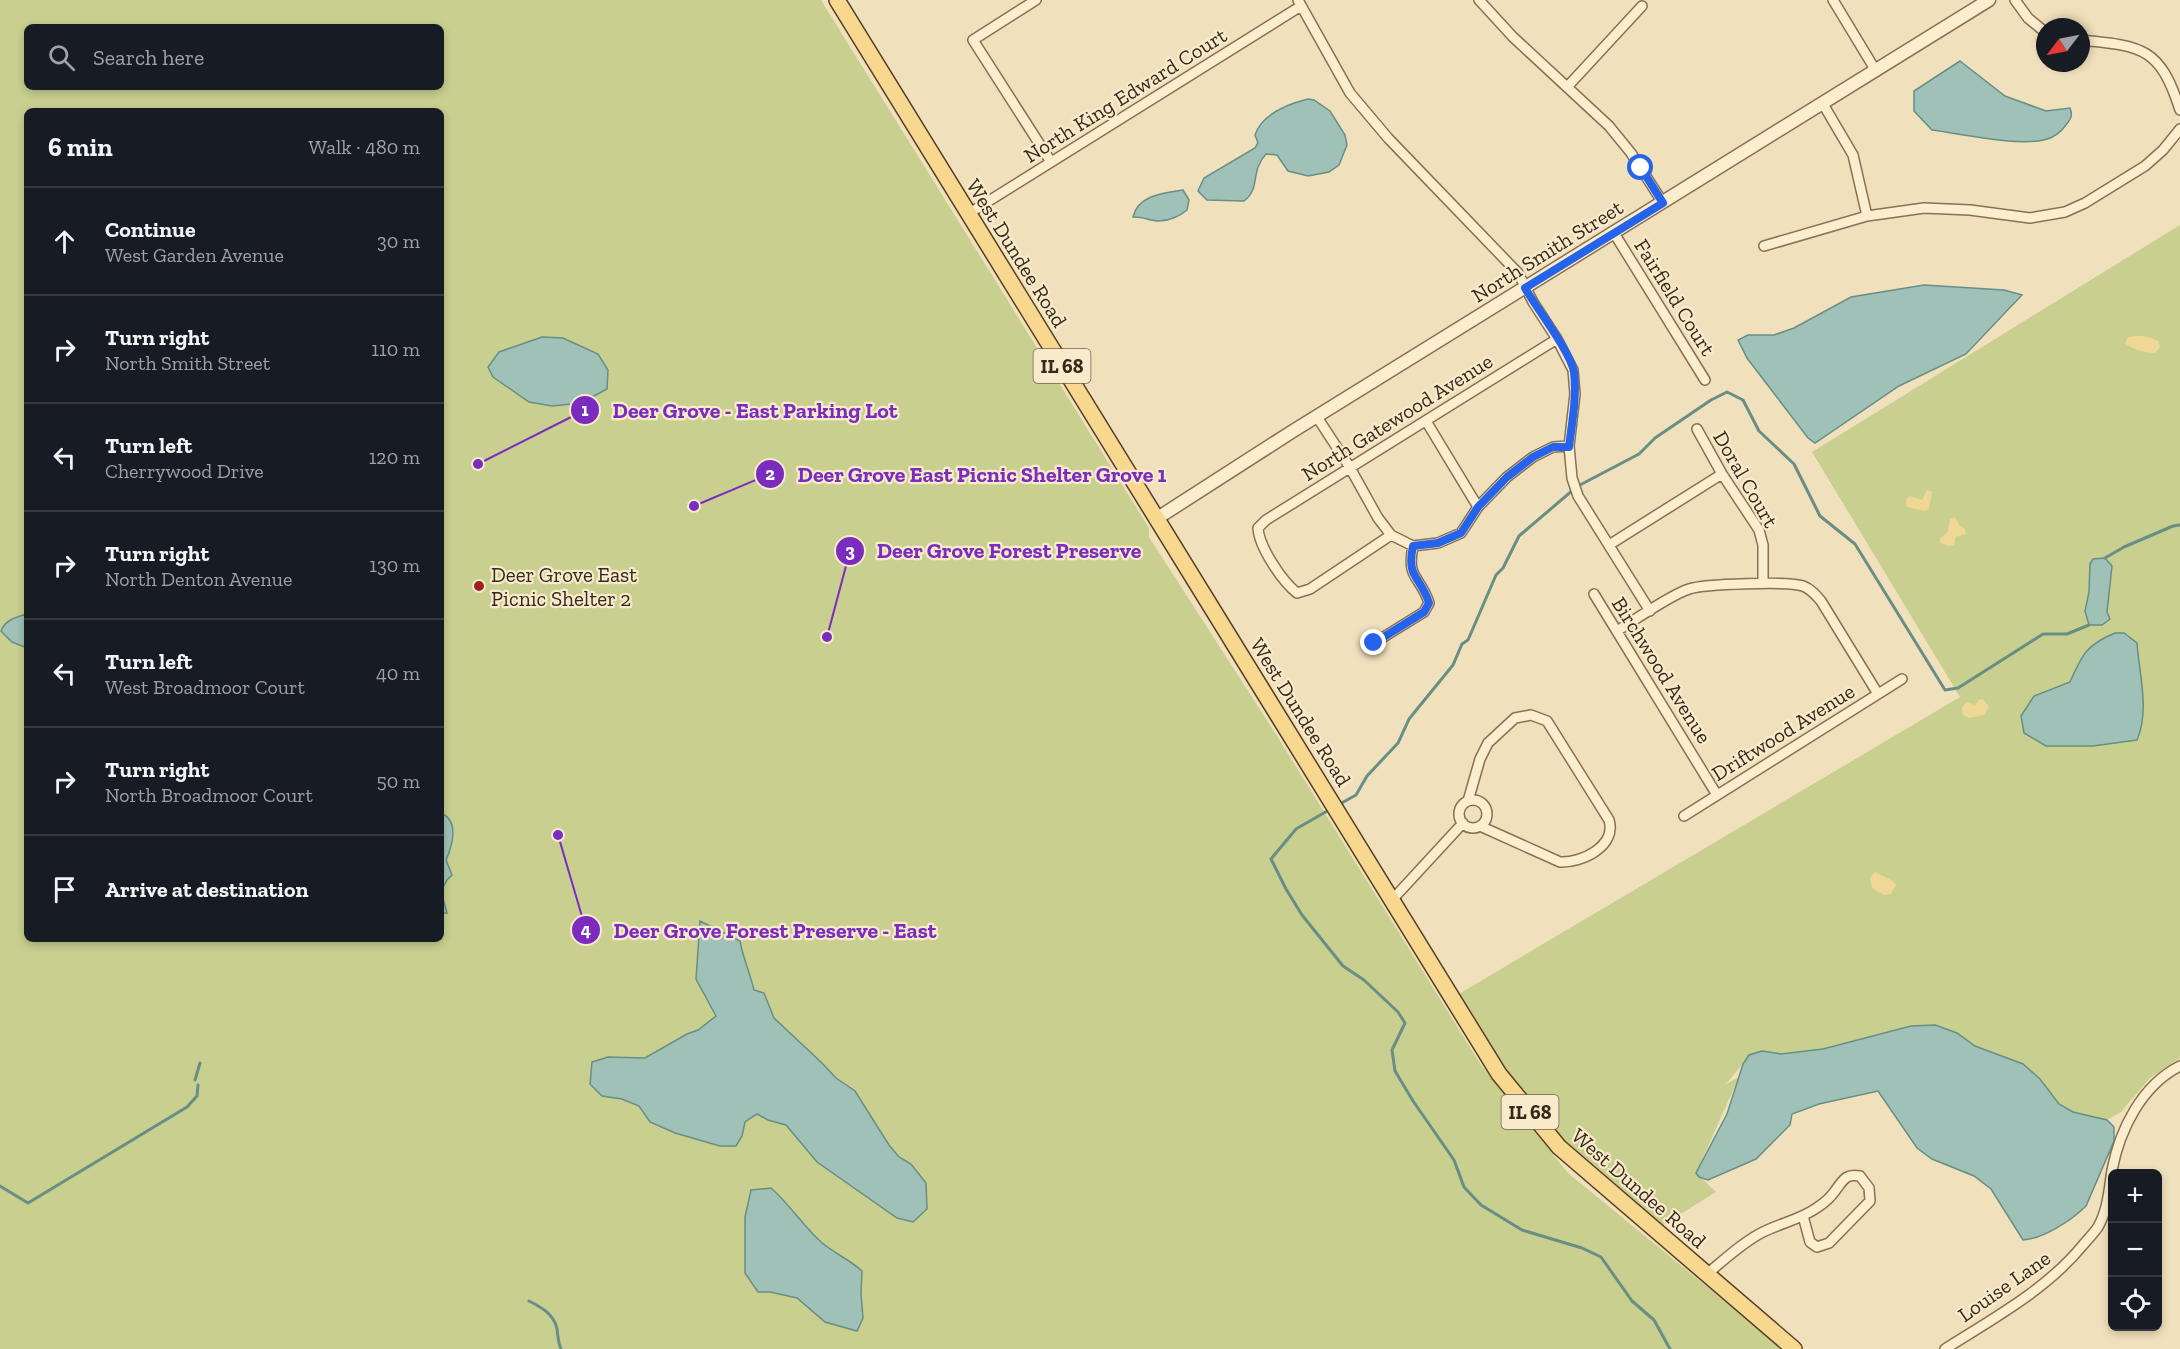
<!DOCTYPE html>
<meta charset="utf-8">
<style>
:root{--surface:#171b24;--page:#20242c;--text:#f1f3f6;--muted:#9ea1a6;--line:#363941}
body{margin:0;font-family:"Zilla Slab",serif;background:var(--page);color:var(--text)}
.controls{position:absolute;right:18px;bottom:18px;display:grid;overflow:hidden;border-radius:9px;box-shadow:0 3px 9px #0003}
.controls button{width:54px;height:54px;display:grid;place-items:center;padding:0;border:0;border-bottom:2px solid var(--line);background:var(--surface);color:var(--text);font:30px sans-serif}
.compass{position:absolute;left:2036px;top:18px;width:54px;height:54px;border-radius:50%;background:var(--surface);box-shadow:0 3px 9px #0003;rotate:238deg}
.stop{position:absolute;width:18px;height:18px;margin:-14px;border:4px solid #2563eb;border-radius:50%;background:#fff}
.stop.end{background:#2563eb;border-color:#fff;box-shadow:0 2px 6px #0008}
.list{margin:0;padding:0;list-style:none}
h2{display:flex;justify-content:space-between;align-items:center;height:78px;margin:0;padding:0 24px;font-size:26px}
h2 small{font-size:20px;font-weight:400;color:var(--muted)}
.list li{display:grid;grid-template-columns:39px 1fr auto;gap:18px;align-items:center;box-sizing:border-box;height:108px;padding:0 24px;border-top:2px solid var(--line)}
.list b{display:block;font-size:22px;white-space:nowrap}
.list p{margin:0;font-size:20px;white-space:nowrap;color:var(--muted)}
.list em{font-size:20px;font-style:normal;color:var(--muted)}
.icon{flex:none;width:33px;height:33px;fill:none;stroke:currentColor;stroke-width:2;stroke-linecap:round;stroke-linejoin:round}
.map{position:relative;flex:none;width:2180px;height:1349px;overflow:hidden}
.search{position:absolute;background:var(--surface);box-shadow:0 3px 9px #0003;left:24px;top:24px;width:420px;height:66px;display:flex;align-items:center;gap:15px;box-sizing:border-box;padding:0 21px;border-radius:9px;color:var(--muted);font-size:22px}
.panel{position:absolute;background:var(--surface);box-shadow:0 3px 9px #0003;left:24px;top:108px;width:420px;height:834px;border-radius:9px}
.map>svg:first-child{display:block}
.green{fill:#c8cf8f;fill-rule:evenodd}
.sand{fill:#efd796}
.water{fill:#a0c1b7;stroke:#678f85;stroke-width:1.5}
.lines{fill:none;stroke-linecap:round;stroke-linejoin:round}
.stream{stroke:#678f85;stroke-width:3}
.minor-casing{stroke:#897054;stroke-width:12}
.tertiary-casing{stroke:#897054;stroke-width:15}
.primary-casing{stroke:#563e29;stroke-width:18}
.minor{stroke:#fbeecf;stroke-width:9}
.tertiary{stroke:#fbeecf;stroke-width:12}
.primary{stroke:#f8d78f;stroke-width:15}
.route{stroke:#2563eb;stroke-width:8}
.poi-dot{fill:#9c2022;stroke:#f8ebcc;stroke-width:2}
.labels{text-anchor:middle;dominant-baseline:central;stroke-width:4.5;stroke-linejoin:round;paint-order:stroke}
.shield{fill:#f8ebcc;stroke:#71624f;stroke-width:1.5}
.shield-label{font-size:20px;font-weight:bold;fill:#37281a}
.street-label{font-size:21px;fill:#37281a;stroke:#f8ebcc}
.poi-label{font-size:21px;fill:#37281a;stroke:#f8ebcc;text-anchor:start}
.leader{fill:none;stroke:#7b2cbf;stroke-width:2}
.callout-dot{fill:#7b2cbf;stroke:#f8ebcc;stroke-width:2}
.mark-label{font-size:18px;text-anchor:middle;font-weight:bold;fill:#fff}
.callout-label{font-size:22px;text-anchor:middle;font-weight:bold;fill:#7b2cbf;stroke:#f8ebcc;stroke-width:4.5;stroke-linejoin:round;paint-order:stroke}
</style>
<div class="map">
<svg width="2180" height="1349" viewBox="0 0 2180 1349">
<rect width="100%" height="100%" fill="#f1e0bc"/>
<!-- green -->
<path class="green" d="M0 0H821L1149 528V537L1277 736 1481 1065 1568 1173 1783 1349H0ZM27 27H441V87H27ZM27 111H441V939H27Z
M2180 225V1058L2150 1078 2121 1112 2107 1120 2073 1112 2059 1104 2040 1079 2023 1064 1975 1046 1956 1033 1911 1026 1823 1049 1781 1054 1762 1051 1750 1055 1726 1084 1739 1077 1696 1173 1716 1192 1655 1230 1524 1105 1452 998 1960 697 1812 452Z"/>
<!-- sand -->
<path class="sand" d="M2128 337C2138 335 2151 336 2159 342L2160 347 2155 353C2147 353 2130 349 2125 343Z
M1927 490 1932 492 1929 509 1925 511 1907 507 1906 499 1910 496 1922 500Z
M1955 517 1960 526 1965 529 1966 534 1956 537 1954 545 1949 546 1940 543V538L1948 532 1950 519Z
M1983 699 1989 707 1984 715 1969 718 1963 715 1962 708 1966 702 1975 705 1979 700Z
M1875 872 1893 881 1896 885 1891 894 1884 895 1872 888 1870 878Z"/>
<!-- water -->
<path class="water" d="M1960 61 2005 96 2046 111 2070 108C2073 115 2071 119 2066 125 2061 132 2053 138 2044 140 2016 146 1962 134 1932 130L1914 111V91Z
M1308 99 1314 100 1330 111 1345 135 1347 145 1339 165 1329 172 1308 176 1288 171 1277 155 1266 154C1250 171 1261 188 1244 201L1207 200 1198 191 1204 178 1255 148 1258 143 1255 135C1262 114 1288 104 1308 99Z
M1183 190 1189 200 1187 210C1180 216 1169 221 1159 221 1150 221 1142 216 1133 217 1138 195 1164 193 1183 190Z
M1924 285 2004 290 2022 295 1966 354 1899 386 1815 443 1808 438 1747 358 1738 340 1748 335H1774L1794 328 1851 297Z
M542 337 563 338 598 354 608 370 607 389 581 403 552 406 529 402 493 377 488 367 499 352Z
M2105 558 2112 566 2107 612 2110 619 2102 625H2089L2085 611 2089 592 2090 564 2093 559Z
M27 614V648L12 642 1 631C5 620 16 617 27 614Z
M2115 633H2124L2137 643C2139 674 2150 710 2137 740L2093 746H2046L2024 733 2021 716 2034 696 2070 682C2082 655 2086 645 2115 633Z
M441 813C460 821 452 846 446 860L452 875 447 880 441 891 447 913H441Z
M700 921 740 941C743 958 750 973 754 990L764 993 774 1018 822 1063 836 1078 855 1091 889 1145 899 1157 911 1164 926 1183 927 1209 913 1222 897 1218 817 1162 786 1125 768 1120 757 1114 745 1122 742 1136 736 1146H720L675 1133 650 1122 639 1106 622 1099 602 1096 590 1084 592 1062 608 1057 645 1058 687 1034 698 1030 716 1016 696 979Z
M1935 1025 1957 1033 1975 1046 2023 1064 2040 1079 2059 1104 2073 1112 2107 1120 2114 1127V1141L2086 1206C2072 1220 2043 1239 2023 1240L1991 1189 1974 1176 1932 1159 1917 1148 1878 1091 1819 1104 1792 1114 1790 1125 1756 1159 1708 1180 1699 1177 1696 1173 1727 1114 1743 1064 1749 1055 1762 1051 1781 1054 1823 1049 1911 1026Z
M771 1188C790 1205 802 1224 820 1241 833 1253 849 1259 862 1271L861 1294 863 1318 857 1331 825 1322 797 1298 770 1292H758L745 1273V1217L751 1190Z"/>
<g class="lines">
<!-- stream -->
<path class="stream" d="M1578 486 1639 454 1655 438 1711 400 1727 392 1743 400 1759 431 1794 464 1820 516 1855 544 1945 690 1958 688 2043 634H2067L2089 625
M2105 558 2124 547 2173 526 2180 525
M1338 805 1356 795 1367 776 1398 743 1409 719 1453 665 1462 644 1468 640 1496 575 1503 568 1519 536 1573 490
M1329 810 1296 829 1271 859 1286 889 1302 915 1343 966 1364 980 1398 1012 1405 1023 1392 1050 1395 1071 1413 1101 1454 1160 1464 1187 1481 1205 1522 1230 1582 1248 1601 1257 1632 1301 1654 1320 1670 1349
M195 1080 200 1063
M0 1186 28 1203 187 1107 197 1096 198 1085
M529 1301C541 1307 554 1314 557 1329 558 1336 558 1342 561 1349"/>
<defs>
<path id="minor" d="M1036 0 973 40 1051 162
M1298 0 1350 93 1388 138 1518 273 1533 302 1557 339 1573 370 1575 394 1569 446 1572 478 1578 496 1650 611
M1479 0 1513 37 1609 126 1631 153 1663 203
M1833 0 1876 71
M2015 0 2028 18 2045 32
M2081 40C2142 46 2160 47 2180 110
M1568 86 1642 6
M1823 104 1853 155 1867 216
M968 214 1301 6
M1614 233 1705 380
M1764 246 1867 216 1924 208 1970 210 2030 218 2065 212 2085 203 2145 166 2163 150 2180 129
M1317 417 1349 466 1378 518 1391 535 1413 546
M1426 421 1478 507
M1697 429 1722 474 1759 530 1763 545V583
M1391 535 1310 589 1297 593C1282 581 1259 547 1258 528L1266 520 1557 339
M1609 545 1722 474
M1413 546 1438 543 1461 533 1478 507 1507 477 1533 457 1553 447 1569 446
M1594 594 1717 795
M1617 631C1637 619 1668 596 1689 589 1704 584 1789 581 1803 586 1811 589 1816 595 1821 601L1878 694
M1374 643 1424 612 1429 603C1421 576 1406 580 1413 546
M1459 814a14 14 0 1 1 28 0a14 14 0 1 1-28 0Z
M1468 801 1480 759 1488 743 1515 718 1531 715 1547 721 1609 820C1617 846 1582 863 1560 862L1480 826
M1684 816 1902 679
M1392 900 1463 823
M1707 1274C1724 1260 1743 1242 1763 1232 1781 1223 1802 1219 1818 1207 1824 1203 1831 1197 1835 1191 1843 1181 1845 1173 1860 1176L1869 1188 1870 1201 1829 1243 1817 1247 1810 1242 1803 1216
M1945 1349C1994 1318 2046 1290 2083 1245 2088 1239 2094 1233 2098 1227 2108 1209 2109 1190 2112 1170 2120 1129 2142 1085 2180 1066"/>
<path id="tertiary" d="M1156 519 1293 431 1989 0"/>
<path id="primary" d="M837 0 1499 1074 1559 1147 1794 1349"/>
</defs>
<!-- minor casing -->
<use href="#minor" class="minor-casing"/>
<!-- tertiary casing -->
<use href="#tertiary" class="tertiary-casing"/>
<!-- primary casing -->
<use href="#primary" class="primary-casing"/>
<!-- minor -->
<use href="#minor" class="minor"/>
<!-- tertiary -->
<use href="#tertiary" class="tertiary"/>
<!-- primary -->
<use href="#primary" class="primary"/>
</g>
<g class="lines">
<!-- route -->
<path class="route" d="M1374 643 1424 612 1429 603C1421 576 1406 579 1413 546L1438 543 1461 533 1478 507 1507 477 1533 457 1553 447H1569C1572 422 1577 397 1574 372 1570 351 1537 309 1525 288L1663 203 1641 168"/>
</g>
<!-- markers -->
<circle class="poi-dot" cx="479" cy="586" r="6"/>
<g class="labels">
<!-- shield labels -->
<g class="shield">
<rect x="1033.5" y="349" width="57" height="34" rx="4.5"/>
<rect x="1501.5" y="1095" width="57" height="34" rx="4.5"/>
</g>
<g class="shield-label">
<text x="1062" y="366">IL 68</text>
<text x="1530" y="1112">IL 68</text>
</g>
<!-- street labels -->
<g class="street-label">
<text transform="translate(1125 95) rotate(-32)">North King Edward Court</text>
<text transform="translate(1547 251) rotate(-32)">North Smith Street</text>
<text transform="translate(1017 253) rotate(58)">West Dundee Road</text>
<text transform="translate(1675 297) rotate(58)">Fairfield Court</text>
<text transform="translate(1397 417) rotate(-32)">North Gatewood Avenue</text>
<text transform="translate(1746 479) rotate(60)">Doral Court</text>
<text transform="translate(1662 670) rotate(58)">Birchwood Avenue</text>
<text transform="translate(1301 712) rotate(58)">West Dundee Road</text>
<text transform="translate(1783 732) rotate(-32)">Driftwood Avenue</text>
<text transform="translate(1639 1188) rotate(41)">West Dundee Road</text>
<text transform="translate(2004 1286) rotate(-35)">Louise Lane</text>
</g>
<!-- poi labels -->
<g class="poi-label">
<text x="491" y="574">Deer Grove East<tspan x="491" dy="24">Picnic Shelter 2</tspan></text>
</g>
</g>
<!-- callouts -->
<path class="leader" d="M478 464L585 410M694 506L770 474M827 637L850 551M558 835L586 930"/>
<g class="callout-dot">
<circle cx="478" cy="464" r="6"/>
<circle cx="694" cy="506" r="6"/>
<circle cx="827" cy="637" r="6"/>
<circle cx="558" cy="835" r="6"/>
<circle cx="585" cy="410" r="15"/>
<circle cx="770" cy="474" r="15"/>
<circle cx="850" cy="551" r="15"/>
<circle cx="586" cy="930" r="15"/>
</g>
<g class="mark-label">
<text x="585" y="416">1</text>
<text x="770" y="480">2</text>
<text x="850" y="557">3</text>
<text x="586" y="936">4</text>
</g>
<g class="callout-label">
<text x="755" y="418">Deer Grove - East Parking Lot</text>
<text x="982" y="482">Deer Grove East Picnic Shelter Grove 1</text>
<text x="1009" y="558">Deer Grove Forest Preserve</text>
<text x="775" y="938">Deer Grove Forest Preserve - East</text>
</g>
</svg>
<div class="controls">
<button>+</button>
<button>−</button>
<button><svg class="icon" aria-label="locate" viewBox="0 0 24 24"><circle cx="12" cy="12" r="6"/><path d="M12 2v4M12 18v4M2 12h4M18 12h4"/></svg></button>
</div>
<svg class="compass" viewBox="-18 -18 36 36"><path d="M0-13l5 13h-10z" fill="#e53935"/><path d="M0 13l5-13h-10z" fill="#9ea1a6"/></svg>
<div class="stop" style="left:1641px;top:168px"></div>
<div class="stop end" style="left:1374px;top:643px"></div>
<div class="search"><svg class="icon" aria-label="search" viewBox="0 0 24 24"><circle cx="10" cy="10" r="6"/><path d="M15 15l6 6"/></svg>Search here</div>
<section class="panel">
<h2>6 min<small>Walk · 480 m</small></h2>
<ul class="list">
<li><svg class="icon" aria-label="ahead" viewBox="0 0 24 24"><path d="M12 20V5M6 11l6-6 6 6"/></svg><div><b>Continue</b><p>West Garden Avenue</p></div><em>30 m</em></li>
<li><svg class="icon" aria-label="right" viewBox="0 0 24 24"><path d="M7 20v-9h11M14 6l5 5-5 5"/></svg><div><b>Turn right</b><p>North Smith Street</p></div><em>110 m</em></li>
<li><svg class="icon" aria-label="left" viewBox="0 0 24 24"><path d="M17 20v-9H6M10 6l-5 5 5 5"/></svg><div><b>Turn left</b><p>Cherrywood Drive</p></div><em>120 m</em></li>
<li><svg class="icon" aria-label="right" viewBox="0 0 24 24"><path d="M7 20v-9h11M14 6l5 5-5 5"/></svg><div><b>Turn right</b><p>North Denton Avenue</p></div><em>130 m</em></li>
<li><svg class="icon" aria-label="left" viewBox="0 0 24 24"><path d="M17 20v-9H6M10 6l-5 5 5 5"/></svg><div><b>Turn left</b><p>West Broadmoor Court</p></div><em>40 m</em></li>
<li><svg class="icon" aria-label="right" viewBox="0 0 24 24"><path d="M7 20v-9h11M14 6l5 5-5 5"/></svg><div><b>Turn right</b><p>North Broadmoor Court</p></div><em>50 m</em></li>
<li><svg class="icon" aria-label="arrive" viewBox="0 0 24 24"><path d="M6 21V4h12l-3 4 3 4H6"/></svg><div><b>Arrive at destination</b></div></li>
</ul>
</section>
</div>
